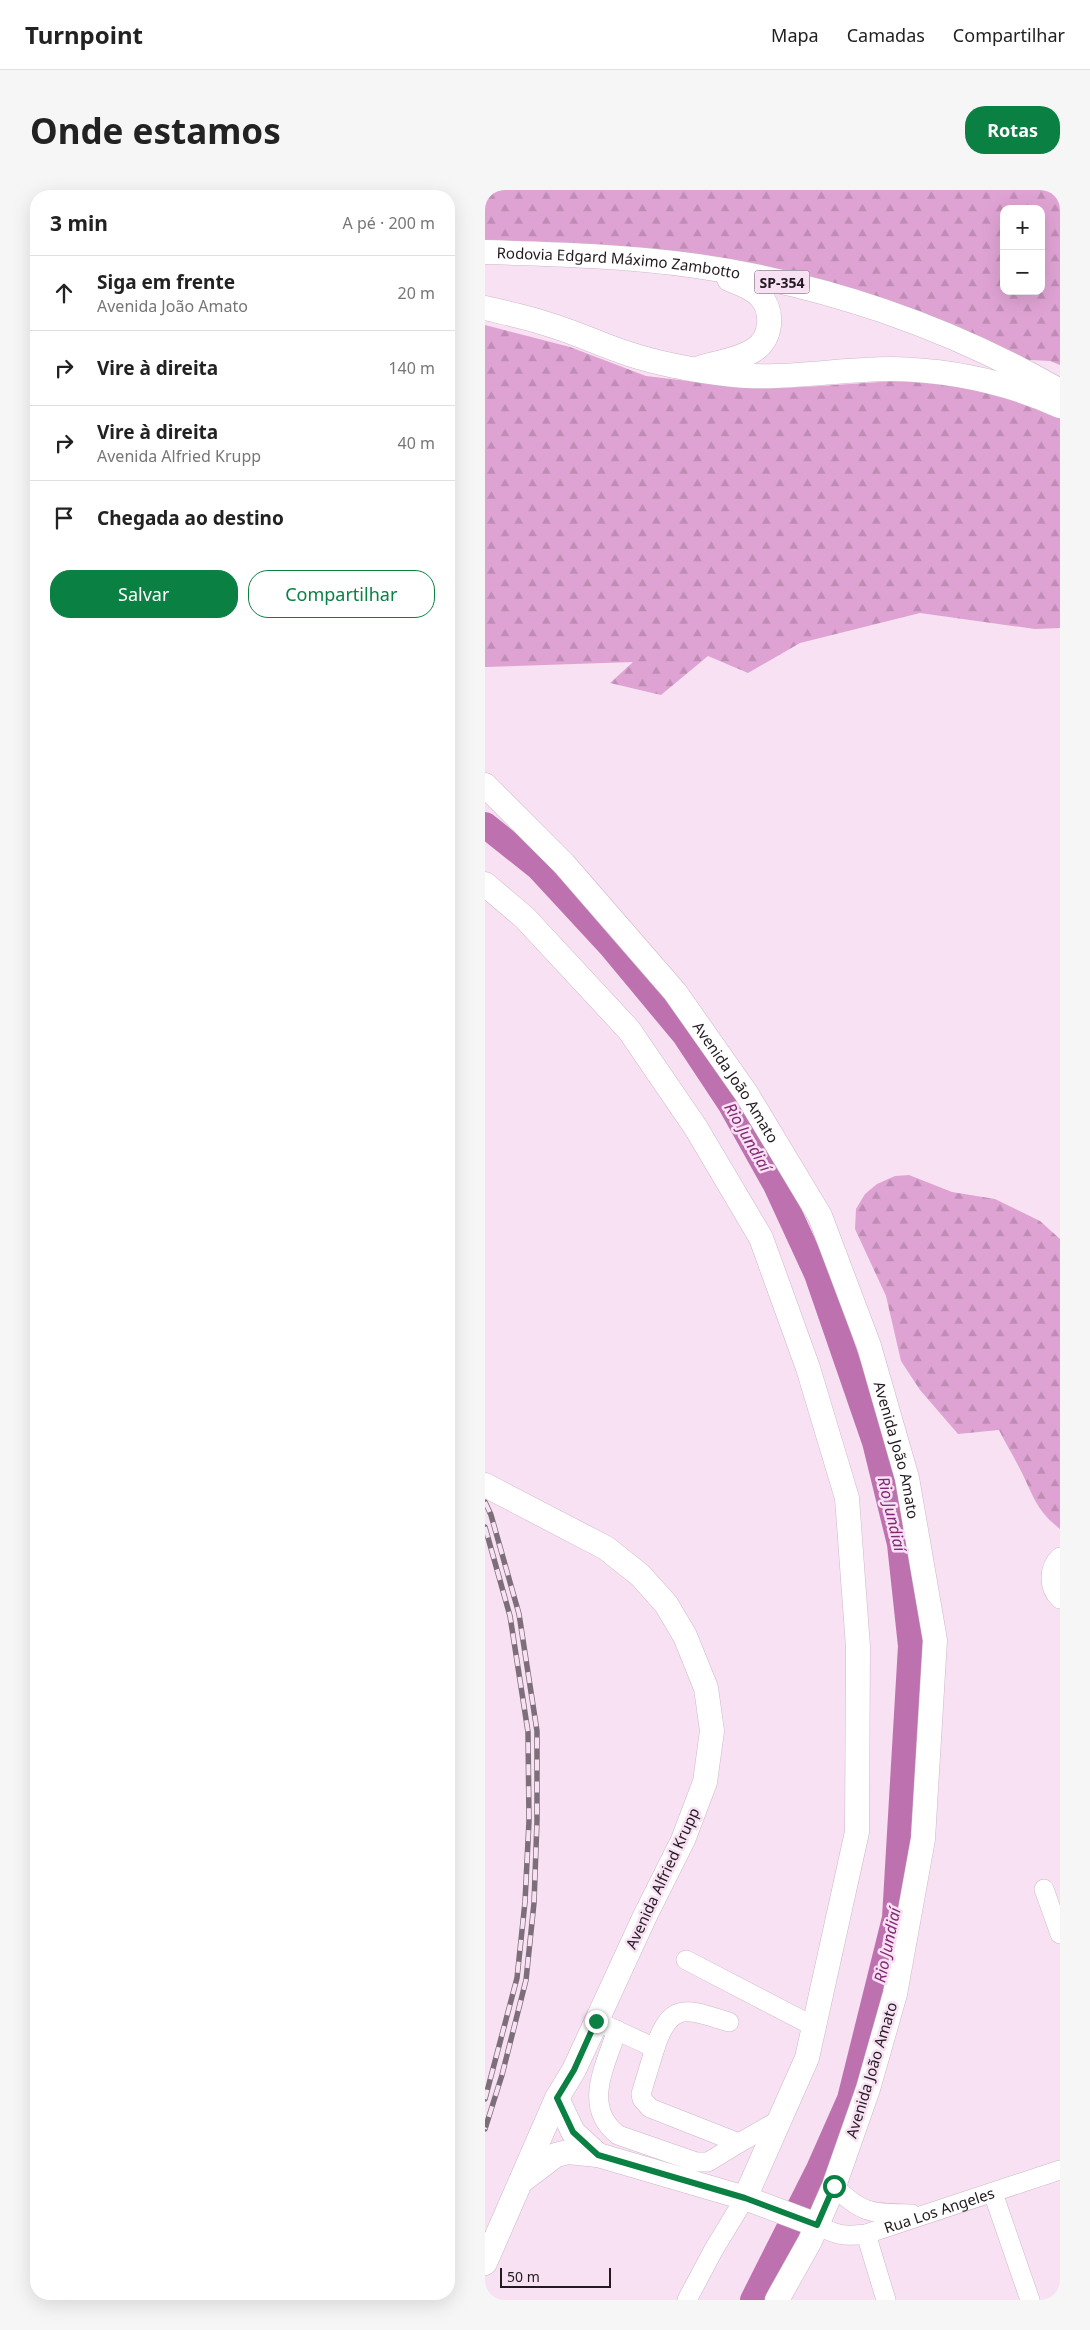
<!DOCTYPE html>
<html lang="pt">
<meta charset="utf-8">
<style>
:root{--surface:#fff;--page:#f6f6f6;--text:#222;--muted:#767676;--line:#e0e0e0;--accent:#0b8043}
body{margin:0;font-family:"Noto Sans",sans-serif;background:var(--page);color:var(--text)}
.controls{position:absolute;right:15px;top:15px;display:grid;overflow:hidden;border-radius:10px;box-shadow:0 5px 20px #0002}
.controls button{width:45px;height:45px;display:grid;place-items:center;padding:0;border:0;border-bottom:1px solid var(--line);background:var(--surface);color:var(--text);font:25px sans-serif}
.scale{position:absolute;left:15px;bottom:12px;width:111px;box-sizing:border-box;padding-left:5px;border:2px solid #221a20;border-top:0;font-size:14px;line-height:18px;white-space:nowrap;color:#221a20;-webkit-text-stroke:4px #f8e1f3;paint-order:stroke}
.stop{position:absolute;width:15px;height:15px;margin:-11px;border:4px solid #0b8043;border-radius:50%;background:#fff}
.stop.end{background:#0b8043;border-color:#fff;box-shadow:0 1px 5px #0008}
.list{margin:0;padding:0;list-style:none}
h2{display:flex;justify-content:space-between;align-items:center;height:65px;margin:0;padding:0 20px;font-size:21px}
h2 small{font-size:16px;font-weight:400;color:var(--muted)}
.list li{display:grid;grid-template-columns:32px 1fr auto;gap:15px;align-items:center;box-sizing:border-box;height:75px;padding:0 20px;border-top:1px solid var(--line)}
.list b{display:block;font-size:19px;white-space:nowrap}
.list p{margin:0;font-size:16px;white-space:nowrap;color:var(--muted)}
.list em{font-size:16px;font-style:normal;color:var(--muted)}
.actions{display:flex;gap:10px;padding:15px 20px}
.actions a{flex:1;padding:11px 0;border:1px solid var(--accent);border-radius:20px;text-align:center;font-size:18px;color:var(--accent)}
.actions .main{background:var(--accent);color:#fff}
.icon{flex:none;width:28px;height:28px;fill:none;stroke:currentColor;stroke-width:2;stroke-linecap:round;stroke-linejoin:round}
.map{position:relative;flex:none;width:575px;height:2110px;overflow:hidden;border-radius:20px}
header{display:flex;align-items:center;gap:30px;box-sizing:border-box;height:70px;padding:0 25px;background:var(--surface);border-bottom:1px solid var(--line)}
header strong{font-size:24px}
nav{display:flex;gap:28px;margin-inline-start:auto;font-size:18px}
.intro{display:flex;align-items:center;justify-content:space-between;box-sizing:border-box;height:120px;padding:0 30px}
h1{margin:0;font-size:35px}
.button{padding:12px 22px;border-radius:20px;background:var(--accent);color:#fff;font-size:18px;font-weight:700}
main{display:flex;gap:30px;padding:0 30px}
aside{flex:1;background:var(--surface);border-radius:20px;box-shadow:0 5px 20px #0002}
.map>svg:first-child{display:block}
.forest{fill:url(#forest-firs);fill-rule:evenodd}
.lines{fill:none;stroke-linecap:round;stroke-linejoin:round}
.river{stroke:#bd72af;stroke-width:26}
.minor-casing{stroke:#ceb7c8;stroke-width:20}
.major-casing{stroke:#ceb7c8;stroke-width:25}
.minor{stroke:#fff;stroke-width:19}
.major{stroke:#fff;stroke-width:24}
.rail-casing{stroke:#7d6f7a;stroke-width:5.5}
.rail{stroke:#f8e1f3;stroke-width:4;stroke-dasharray:11;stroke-linecap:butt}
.route{stroke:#0b8043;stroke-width:6}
.labels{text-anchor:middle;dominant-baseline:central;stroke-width:5;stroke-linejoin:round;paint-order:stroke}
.shield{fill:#f8e1f3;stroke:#62565f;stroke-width:1}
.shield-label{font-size:14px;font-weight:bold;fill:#221a20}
.street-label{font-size:15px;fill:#221a20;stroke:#f8e1f3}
.water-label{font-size:16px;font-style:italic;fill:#812875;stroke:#f8e1f3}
</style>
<header>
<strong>Turnpoint</strong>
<nav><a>Mapa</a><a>Camadas</a><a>Compartilhar</a></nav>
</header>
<div class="intro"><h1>Onde estamos</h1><a class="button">Rotas</a></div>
<main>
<aside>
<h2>3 min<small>A pé · 200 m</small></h2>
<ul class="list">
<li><svg class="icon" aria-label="ahead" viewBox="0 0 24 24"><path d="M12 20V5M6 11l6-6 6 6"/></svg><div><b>Siga em frente</b><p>Avenida João Amato</p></div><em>20 m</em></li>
<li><svg class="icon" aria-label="right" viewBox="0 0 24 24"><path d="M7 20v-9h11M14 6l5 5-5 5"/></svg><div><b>Vire à direita</b></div><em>140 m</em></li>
<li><svg class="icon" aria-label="right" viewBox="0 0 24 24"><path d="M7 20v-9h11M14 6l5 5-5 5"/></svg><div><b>Vire à direita</b><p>Avenida Alfried Krupp</p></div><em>40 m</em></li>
<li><svg class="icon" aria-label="arrive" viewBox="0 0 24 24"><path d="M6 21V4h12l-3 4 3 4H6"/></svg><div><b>Chegada ao destino</b></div></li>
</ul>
<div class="actions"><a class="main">Salvar</a><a>Compartilhar</a></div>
</aside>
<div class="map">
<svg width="575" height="2110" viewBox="0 0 575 2110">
<defs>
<pattern id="forest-firs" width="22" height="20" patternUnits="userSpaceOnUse" patternTransform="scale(1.25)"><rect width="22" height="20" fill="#dfa3d3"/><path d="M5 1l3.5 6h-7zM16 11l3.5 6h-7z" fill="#bf8cb5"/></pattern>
</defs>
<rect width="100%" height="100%" fill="#f8e1f3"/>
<!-- forest -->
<path class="forest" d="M0 0H575V175L565 171 528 169 416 119 0 54ZM519 19H556V101H519Z
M0 135 85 157 161 186 262 198 320 197 424 190 524 203 575 227V438L550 439 435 423 315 453 263 483 223 466 176 505 125 493 148 472 0 477Z
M424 985 467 1002 510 1009 555 1031 575 1049V1339C551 1320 549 1307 536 1281 529 1267 521 1254 514 1240L473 1244 435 1200 416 1171 401 1106 370 1039 371 1019 380 1004 392 994 410 986Z"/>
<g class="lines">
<!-- river -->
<path class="river" d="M0 635 53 677 126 756 200 845 245 913 291 995 332 1084 390 1252 415 1354 426 1456 410 1728 365 1909 334 1979 268 2110"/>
<defs>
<g id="minor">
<path d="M575 1367C563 1378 563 1398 575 1409"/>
<path d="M559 1699 575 1744"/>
<path d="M201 1770 330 1837"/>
<path d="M120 1835 170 1858C186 1809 203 1820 244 1832"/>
<path d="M132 1840C120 1877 97 1917 133 1945L211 1972H223L254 1953"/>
<path d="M170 1858 156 1904 157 1909 165 1918 254 1953 296 1929"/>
<path d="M349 1996C378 2025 387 2023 427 2024"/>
<path d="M508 2003 545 2110"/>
<path id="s1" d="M332 2035C351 2045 359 2047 381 2044L575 1980"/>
<path d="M381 2044 401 2110"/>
<path d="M202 2110 229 2059 260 2008"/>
</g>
<g id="major">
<path id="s2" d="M0 62C71 64 141 66 212 76 339 94 464 137 575 201"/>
<path d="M0 118C21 123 42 127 62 134 90 142 116 155 144 164 175 174 207 180 240 184 295 191 351 179 406 179 465 180 522 192 575 216"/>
<path d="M217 177C234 172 254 170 269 160 287 149 289 121 275 106 267 97 255 94 244 89"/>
<path id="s3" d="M0 595 79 674 190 802 261 903 335 1026 384 1156 422 1288 450 1450 438 1649 410 1804 383 1899 349 1996 325 2051 292 2110"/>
<path d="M0 694 40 728 144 840 211 938 276 1048 323 1178 362 1308 373 1457 372 1642 322 1868 260 2008"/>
<path d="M0 1295 121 1358 155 1385 181 1414 200 1446 221 1498 227 1541 220 1592 198 1650 160 1726 89 1880 72 1908 0 2073"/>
<path d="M72 1908 88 1942 113 1965"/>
<path d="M38 1990 71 1965 83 1962 113 1965 260 2008 332 2035"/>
</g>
</defs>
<!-- minor casing -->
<use href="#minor" class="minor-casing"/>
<!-- major casing -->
<use href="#major" class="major-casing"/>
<!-- minor -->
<use href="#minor" class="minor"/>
<!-- major -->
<use href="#major" class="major"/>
<defs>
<path id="rail" d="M0 1312 6 1325 34 1424 52 1541V1631L49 1713 41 1790 17 1885 0 1939
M0 1337 25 1426 43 1542 44 1631 40 1712 32 1788 0 1909"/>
</defs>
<!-- rail casing -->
<use href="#rail" class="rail-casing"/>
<!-- rail -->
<use href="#rail" class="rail"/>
</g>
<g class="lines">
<!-- route -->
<path class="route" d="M111 1831 89 1880 72 1908 88 1942 113 1965 260 2008 332 2035 349 1996"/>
</g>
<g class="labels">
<!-- shield labels -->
<rect class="shield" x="269.5" y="80.5" width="55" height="23" rx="4"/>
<g class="shield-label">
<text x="297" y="92">SP-354</text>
</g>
<!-- street labels -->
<g class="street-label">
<text stroke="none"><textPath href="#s2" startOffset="134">Rodovia Edgard Máximo Zambotto</textPath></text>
<text stroke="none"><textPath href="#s3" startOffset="390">Avenida João Amato</textPath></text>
<text stroke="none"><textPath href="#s3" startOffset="795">Avenida João Amato</textPath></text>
<text transform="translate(177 1688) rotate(-65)">Avenida Alfried Krupp</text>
<text transform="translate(386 1880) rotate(-73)">Avenida João Amato</text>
<text stroke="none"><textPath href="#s1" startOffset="128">Rua Los Angeles</textPath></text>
</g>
<!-- water labels -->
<g class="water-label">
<text transform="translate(263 947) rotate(60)">Rio Jundiaí</text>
<text transform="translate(407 1324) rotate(77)">Rio Jundiaí</text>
<text transform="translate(402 1755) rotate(-78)">Rio Jundiaí</text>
</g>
</g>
</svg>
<div class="controls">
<button>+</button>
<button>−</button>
</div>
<div class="scale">50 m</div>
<div class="stop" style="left:349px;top:1996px"></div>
<div class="stop end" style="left:111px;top:1831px"></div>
</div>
</main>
